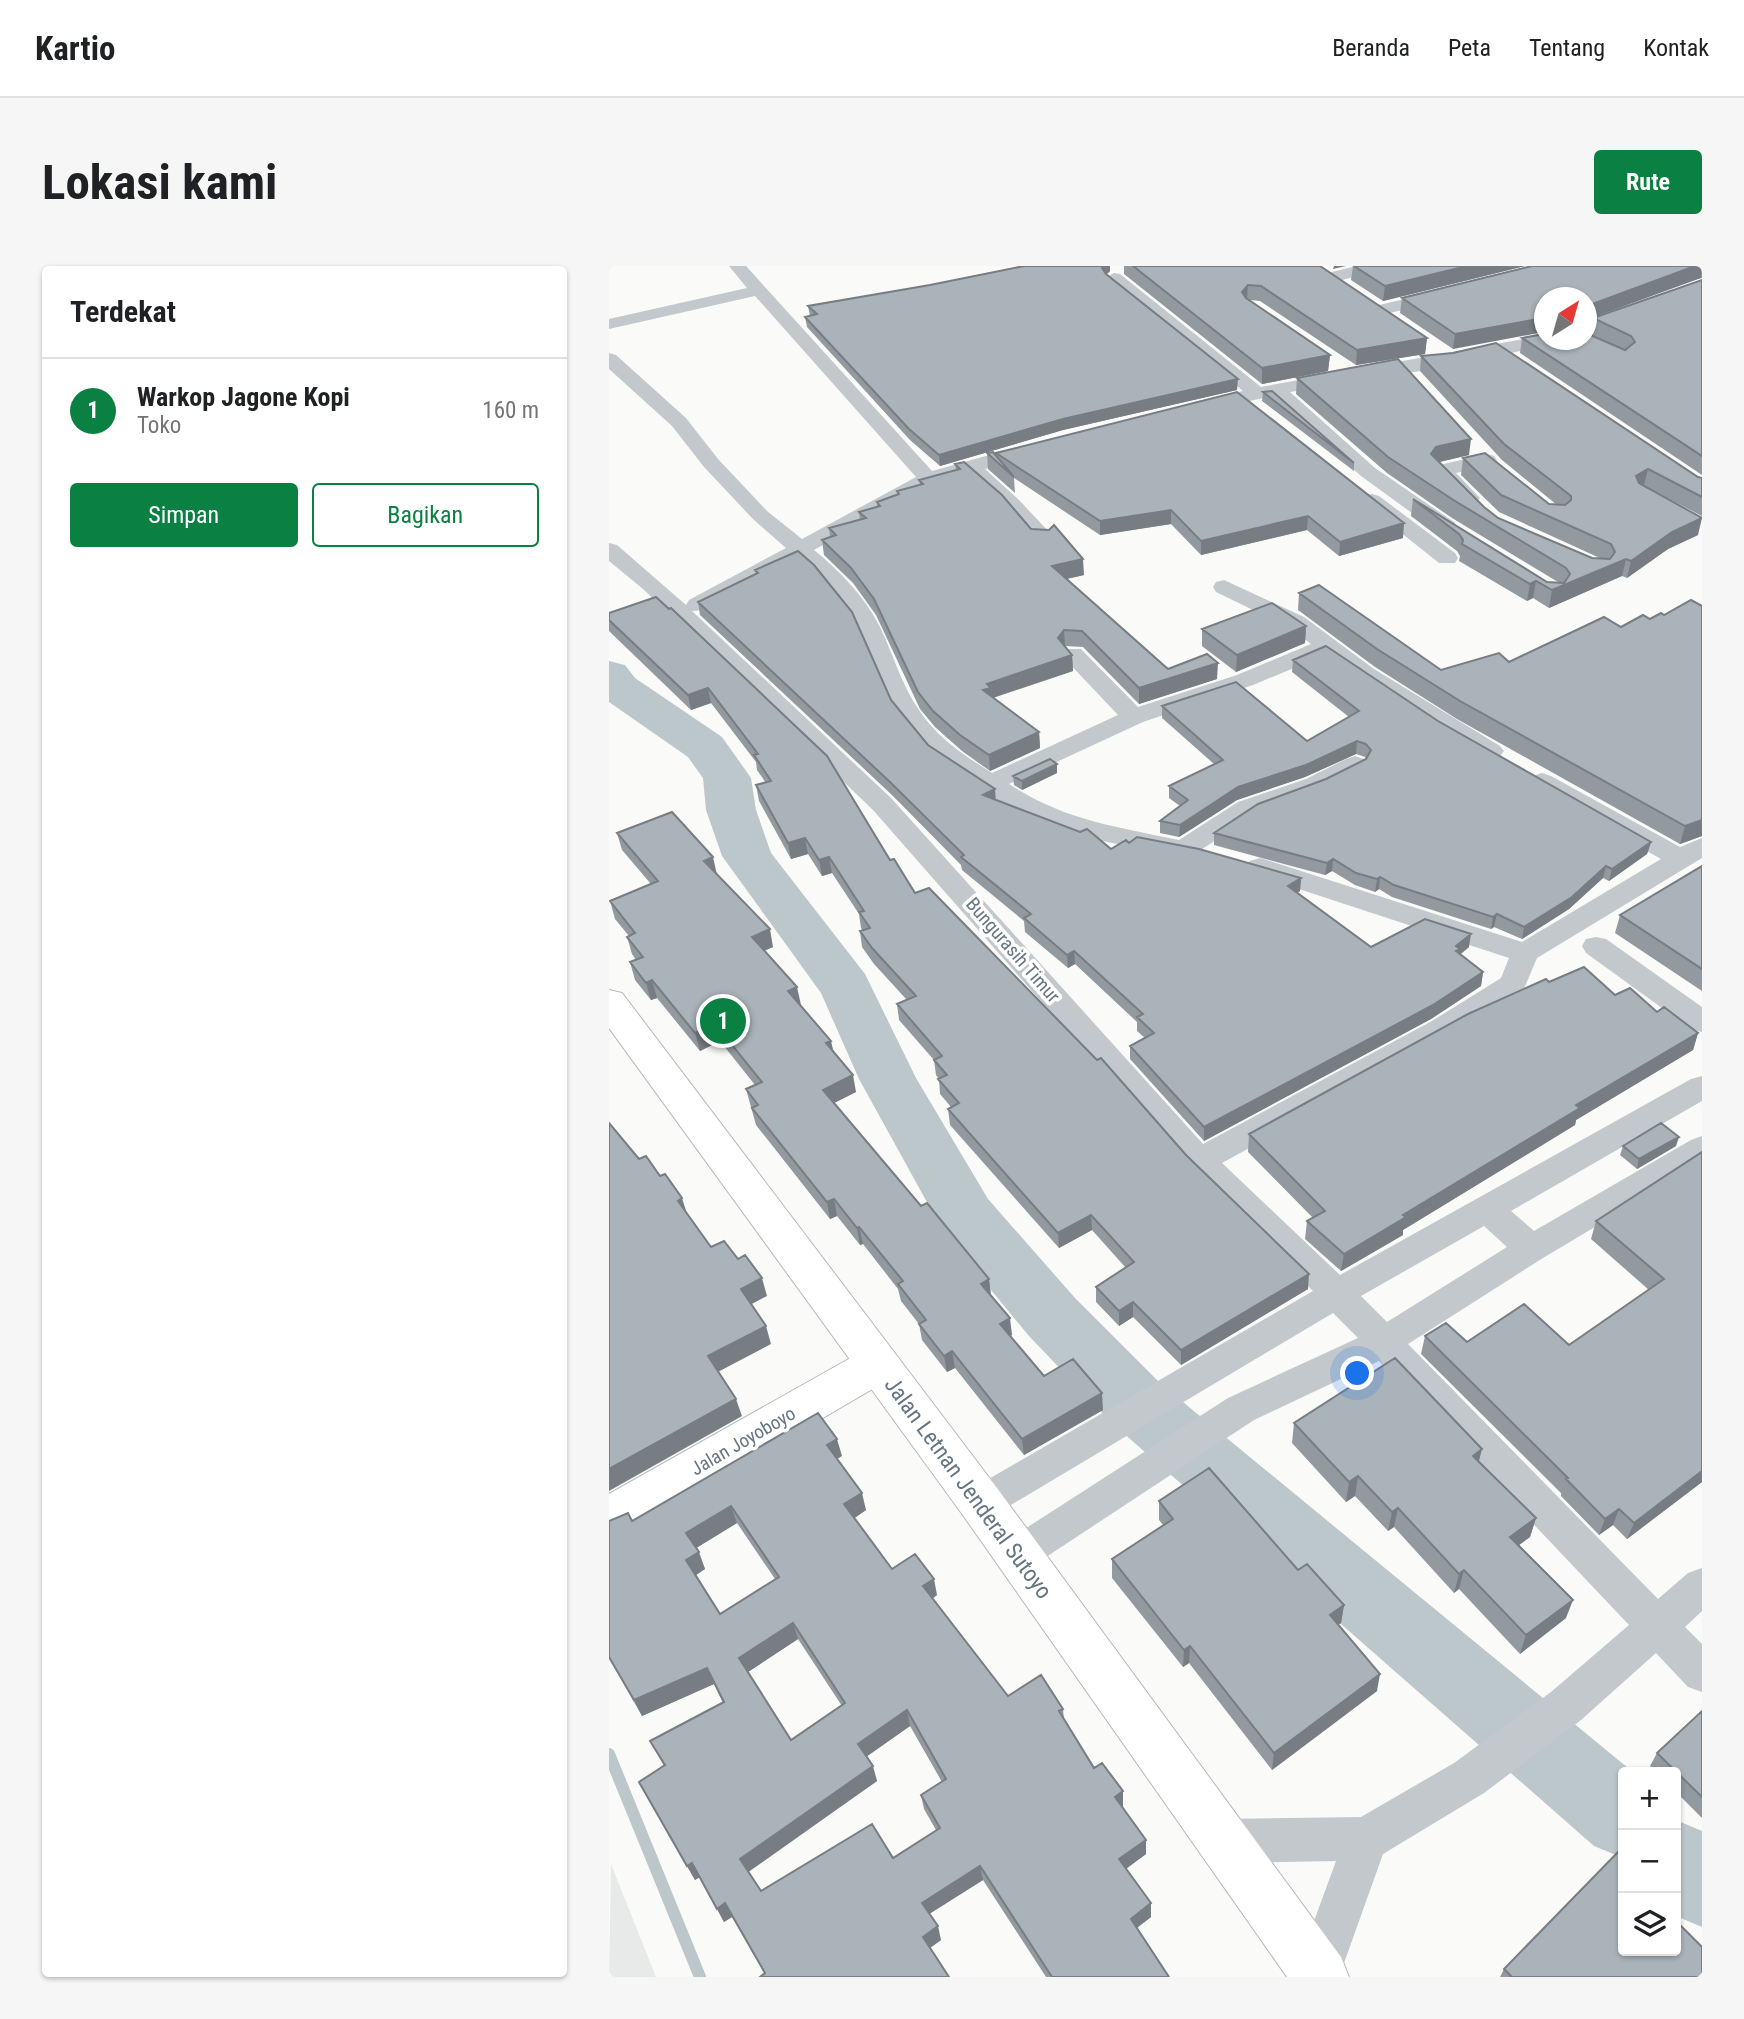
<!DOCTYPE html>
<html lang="id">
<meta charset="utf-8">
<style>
:root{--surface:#fff;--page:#f6f6f6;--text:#202124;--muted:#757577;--line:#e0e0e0;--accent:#0b8043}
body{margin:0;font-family:"Roboto Condensed",sans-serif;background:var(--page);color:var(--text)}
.controls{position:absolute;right:21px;bottom:21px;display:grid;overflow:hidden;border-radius:7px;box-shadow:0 2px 5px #0004}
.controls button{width:63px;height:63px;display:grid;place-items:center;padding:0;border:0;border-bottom:2px solid var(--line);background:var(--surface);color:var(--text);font:35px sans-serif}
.compass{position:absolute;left:925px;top:21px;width:63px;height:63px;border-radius:50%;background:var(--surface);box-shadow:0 2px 5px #0004;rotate:37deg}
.you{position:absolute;left:749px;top:1108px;width:24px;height:24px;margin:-18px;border:5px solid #fff;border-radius:50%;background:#1a73e8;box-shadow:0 0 0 10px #1a73e833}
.badge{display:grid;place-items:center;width:46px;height:46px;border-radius:50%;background:var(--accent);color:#fff;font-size:23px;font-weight:700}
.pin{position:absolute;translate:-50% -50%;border:4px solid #fff;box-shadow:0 2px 7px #0006}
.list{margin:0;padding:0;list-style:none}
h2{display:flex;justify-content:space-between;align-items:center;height:91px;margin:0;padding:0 28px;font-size:30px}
h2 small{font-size:23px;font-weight:400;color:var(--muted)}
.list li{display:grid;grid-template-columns:46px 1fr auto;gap:21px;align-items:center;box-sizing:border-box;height:105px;padding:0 28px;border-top:2px solid var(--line)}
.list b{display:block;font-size:26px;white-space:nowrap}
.list p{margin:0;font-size:23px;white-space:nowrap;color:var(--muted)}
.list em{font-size:23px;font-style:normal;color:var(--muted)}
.actions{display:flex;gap:14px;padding:21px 28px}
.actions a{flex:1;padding:16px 0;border:2px solid var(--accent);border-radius:7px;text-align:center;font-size:24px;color:var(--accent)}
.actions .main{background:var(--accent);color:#fff}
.icon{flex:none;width:38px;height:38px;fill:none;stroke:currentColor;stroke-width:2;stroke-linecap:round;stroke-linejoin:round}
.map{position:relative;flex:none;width:1093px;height:1711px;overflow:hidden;border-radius:7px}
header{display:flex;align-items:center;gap:42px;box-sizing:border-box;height:98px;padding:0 35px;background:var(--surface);border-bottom:2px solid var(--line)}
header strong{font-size:33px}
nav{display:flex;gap:38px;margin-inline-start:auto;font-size:24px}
.intro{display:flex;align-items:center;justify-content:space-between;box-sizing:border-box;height:168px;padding:0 42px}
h1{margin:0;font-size:49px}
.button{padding:18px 32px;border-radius:7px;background:var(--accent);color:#fff;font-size:24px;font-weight:700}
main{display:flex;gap:42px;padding:0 42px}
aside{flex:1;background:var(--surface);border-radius:7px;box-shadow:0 2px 5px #0004}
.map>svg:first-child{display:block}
.built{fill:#e8e9e9}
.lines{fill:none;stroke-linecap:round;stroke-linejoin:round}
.stream{stroke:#bbc7cb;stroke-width:12}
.river{fill:#bbc7cb;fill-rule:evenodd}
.secondary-casing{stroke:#b3babf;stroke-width:2}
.highway-casing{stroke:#b4b9bd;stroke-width:2}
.street{fill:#c3c8cc;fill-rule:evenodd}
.secondary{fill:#fff;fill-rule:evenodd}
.highway{fill:#fff;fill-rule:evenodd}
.wall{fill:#929a9f;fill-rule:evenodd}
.shaded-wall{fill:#777d82}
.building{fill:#aab3b9;stroke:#777d82;stroke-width:2;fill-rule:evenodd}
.labels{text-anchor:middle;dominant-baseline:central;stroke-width:7;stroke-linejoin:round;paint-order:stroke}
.street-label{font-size:19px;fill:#657683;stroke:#fff}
.near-street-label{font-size:23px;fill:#657683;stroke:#fff}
</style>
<header>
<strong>Kartio</strong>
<nav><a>Beranda</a><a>Peta</a><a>Tentang</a><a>Kontak</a></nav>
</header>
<div class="intro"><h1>Lokasi kami</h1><a class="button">Rute</a></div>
<main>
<aside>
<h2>Terdekat<small></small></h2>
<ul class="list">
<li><span class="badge">1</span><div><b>Warkop Jagone Kopi</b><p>Toko</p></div><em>160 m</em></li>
</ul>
<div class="actions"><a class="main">Simpan</a><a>Bagikan</a></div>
</aside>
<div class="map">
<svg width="1093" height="1711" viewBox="0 0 1093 1711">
<rect width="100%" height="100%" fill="#fafaf8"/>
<!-- built -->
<path class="built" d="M2 1598 47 1711H0Z"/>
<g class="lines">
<!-- stream -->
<path class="stream" d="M0 1488 91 1711"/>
<!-- river -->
<path class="river" d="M0 395 16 399 26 412 113 471 135 502 142 512 147 544 162 587 256 708 307 812 379 933 466 1032 552 1118 1024 1506H1014V1592L985 1580 504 1158 420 1070 335 967 250 813 212 727 113 590 97 544 94 512 79 491 0 436Z
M1067 1554 1093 1565V1661L1067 1650Z"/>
<defs>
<path id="secondary" d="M269 1080 284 1085 291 1098 284 1111 17 1267 0 1273V1228L254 1085Z"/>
<path id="highway" d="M0 724 13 727 388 1222 732 1691 740 1711H678L356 1252 0 762Z"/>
</defs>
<!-- secondary casing -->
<use href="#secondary" class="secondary-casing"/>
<!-- highway casing -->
<use href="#highway" class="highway-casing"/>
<!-- street -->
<path class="street" d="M120 0H137L323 205 420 178 427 180 430 184 427 188 376 203 410 234 441 267 444 272 441 277H425L396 242 358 208 326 217 205 284C231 305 256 331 271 361 284 388 293 420 310 444 329 473 355 489 383 507L509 449 456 393 452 388 456 383H472L529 441 628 409 702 378 679 361 607 326 604 321 607 316 615 314 695 351 765 403 891 480 895 485 891 490 882 493 873 490 749 413 716 389 644 419 534 456 400 518C457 555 506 560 570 574L629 536 697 513 737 493 746 490 755 493 759 498 755 503 715 523 647 548 584 589 575 591 468 570 411 549 322 490 286 446 247 358 235 340 209 310 189 293 96 344 83 345 282 532 594 878 823 755 892 712 900 692 641 607 637 601 641 595 651 592 661 595 913 676 1052 593 924 520 920 515 924 510 933 507 942 510 1071 581 1093 572V592L928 692 914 725 845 769 613 897 731 1009 1082 813 1093 810V835L902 945 925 965 1082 874 1093 870V897L934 992 799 1078 1049 1333 1079 1307 1093 1302V1345L1076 1361 1093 1378V1426L1079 1421 1047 1387 972 1454 875 1527 774 1588 730 1711H688L686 1707 727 1595 614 1597 598 1591 592 1575 598 1559 614 1553 752 1551 845 1497 942 1426 1020 1359 770 1095 645 1154 422 1301 408 1307 394 1301 389 1289 394 1277 619 1132 749 1072 724 1047 385 1249 372 1254 359 1249 353 1237 359 1225 704 1025 579 903 264 544 34 323 0 295V277L8 279 77 339 80 334 177 282 144 253 95 201 63 160 0 103V87L7 89 77 152 109 193 158 245 193 273 307 211 146 30 0 63V53L138 22ZM875 960 898 981 778 1056 752 1030Z
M747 0H775L773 4 721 17 712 12 715 8Z
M505 7 511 8 652 121 936 69V74H948L939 79 842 100 681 126 766 202 845 256 848 261 845 266H829L752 210 663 130 592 146 585 144 582 140 585 136 634 125 499 16 496 12Z
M1093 14V25L978 66V55Z
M834 24 843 29 840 33 772 49 763 44 766 40Z
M878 188 885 190 888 194 885 198 847 207 871 232 868 236H854L823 204 826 200Z
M763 228 770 230 846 287 849 292 846 297H830L756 238 753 234 756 230Z
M987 671 997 673 1093 741V766L1082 763 977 687 973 680 977 673Z"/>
<!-- secondary -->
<use href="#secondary" class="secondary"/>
<!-- highway -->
<use href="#highway" class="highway"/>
</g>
<!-- wall -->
<path class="wall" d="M515 0H711L818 72 816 88 747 99 651 35 641 34 721 89 719 105 653 118 515 8Z
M744 0H916L774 35 742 14Z
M1093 0V12L977 32 844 83 791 47 793 32Z
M501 5 498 8 628 124 454 164 331 200 301 174 198 61 196 51 201 50 199 40Z
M1093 14V209L911 87 913 72 1010 81 981 68 984 52Z
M812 90 1089 211 1093 212V250L1035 220 1089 269 1059 283 1018 312 1013 310 940 342 924 332 918 335 850 295 851 290 848 285 802 250 804 233 938 316H949L843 252 778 207 687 128 688 112 860 189 831 196 875 241 889 252 983 292 993 293 890 246 852 209 854 192 940 238 948 239 893 194 811 105Z
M628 126 794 272 730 290 698 264 592 289 562 258 491 269 405 212 406 227 379 203 378 187 388 190 387 187Z
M654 126 745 197V205L653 135Z
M346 198 475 309 457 313 559 403 608 413 530 438 474 381 456 380 463 389 464 405 384 432 430 466 431 482 381 505 353 485 326 461 311 443 267 349 244 317 215 289 213 274 221 271 220 262 251 254 250 246 268 241V236L288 229V225L311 219 310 214 347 204Z
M146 304 282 434 319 479 387 534 502 583 520 577 692 612 691 625 688 627 762 681H860L852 688 874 706 872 720 822 753 595 875 521 793V780L536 772 528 765V756L466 698 459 702 416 666 415 655 353 604 352 599 284 530 91 349 89 336 147 308Z
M690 327 832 404 900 396 1012 361 1093 340V570L1071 578 848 453 766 401 689 344Z
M47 331 281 594 306 627 577 889 699 1023 572 1099 524 1051 510 1060 487 1036V1021L517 1002 483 964 450 982 341 859 339 843 342 841 331 828 330 813 327 809 325 794 290 754 288 738 298 734 265 698 253 681 251 665 254 664 252 662 250 648 223 607 213 610 199 588 182 593 150 535 147 519 157 517 148 504 147 496 102 437 82 444 0 365V347Z
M697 360 696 377 627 406 593 380V363Z
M684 394 829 455 1042 576 1038 588 1000 615 994 612 960 643 913 673 885 661 882 663 783 631 770 623 766 626 746 619 723 605 716 609 605 579V567L758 493 756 491 747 488 696 511 628 534 570 571 551 567V555L571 540 560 532V520L605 498 553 452V440L698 475 740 451 683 406Z
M448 507 413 524 405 519 404 510Z
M8 567 108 609 164 681 155 685 191 739 224 786 247 826 225 837 312 940 380 1013 382 1030 403 1069 401 1070 435 1110 494 1144 415 1189 346 1102 338 1106 313 1074 310 1058 292 1035 289 1023 254 978 251 979 228 950 221 953 147 859 137 823 146 819 111 775 91 785 48 732 42 734 26 714 21 696 27 694 23 688 18 671 20 670 6 653 1 635 42 618 13 584Z
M1093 600V725L1006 667 1011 649Z
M940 716 1006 729 1048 746 1089 767 1084 784 967 854 966 859 794 964V969L732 1005 696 973 698 955 704 952 639 886 640 868Z
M1014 880H1067L1028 903 1011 889Z
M1093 886V1216L1018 1273 1004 1259 990 1269 952 1230V1227L812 1088 816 1070 858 1076 960 1079 1040 1024 982 973 987 955Z
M685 1157 870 1195 927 1252 921 1271 910 1279 957 1352 911 1388 850 1323 845 1327 785 1261 779 1265 746 1230 737 1236 683 1177Z
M233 1190 228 1193 257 1244 245 1252 283 1303 328 1329 323 1333 399 1430 454 1443 455 1453 485 1502 514 1525V1540L513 1541 537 1574V1588L517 1603 542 1637V1651L528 1662 560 1711H437L374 1614 320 1648 332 1674 321 1682 156 1708 123 1651 115 1656 91 1611 86 1614 30 1516 55 1500 41 1475 114 1437 105 1418 33 1450 0 1392V1255H23ZM128 1257 166 1313 111 1348 87 1309 96 1303 87 1282ZM189 1373 233 1440 182 1474 139 1406ZM301 1460 333 1516 312 1529 315 1543 327 1564 284 1592 152 1625 139 1605 268 1515 257 1491Z
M550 1235 689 1304 735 1339 732 1357 729 1359 768 1425 663 1504 580 1397 574 1401 503 1312V1293L554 1259 550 1254Z
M1093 1445V1552L1067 1526V1506H1047L1041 1500 1048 1487Z
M1014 1685 1093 1711H891L895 1703Z"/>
<!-- shaded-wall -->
<path class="shaded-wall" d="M495 0H501V5L493 12V2Z
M725 0H737L724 3Z
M858 0H916L774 35 776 20Z
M1086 0H1093L1092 12 977 54 978 40Z
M639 19 638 34 633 26Z
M935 52V66L844 83 846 68Z
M818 72 816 88 747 99 748 84Z
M721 89 719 105 653 118V102Z
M629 113 628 124 454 164 331 200 330 189 454 153Z
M862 173 860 189 825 197 822 188 827 181Z
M1039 203 1035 219 1024 226 1027 210Z
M562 244V258L491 269V255Z
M699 250 698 264 592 289V275Z
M1093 252 1089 269 1059 283 1018 312 1022 295 1063 266Z
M795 257 794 272 730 290 731 276Z
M474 293 475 309 444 316 443 300Z
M1017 293 1013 310 940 342 943 324Z
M927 315 924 332 918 335 921 318Z
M697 360 696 377 627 406 628 389Z
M455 364 456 380 449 372Z
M463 389 464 405 383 432 374 424 378 418Z
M609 397 608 413 530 438V422Z
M99 422 102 437 82 444 79 429Z
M430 466 431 482 381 505 380 489Z
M748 475 747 488 696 511 628 534 570 571 571 559 629 521Z
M448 498V507L413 524V515Z
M386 523 387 537 374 529Z
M1093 554V570L1071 578 1076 560Z
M196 572 199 588 182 593 179 577Z
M1042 576 1038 588 1000 615 1003 603Z
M104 591 108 609 95 595Z
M220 591 223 607 213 610 210 594Z
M724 593 723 605 716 609 718 597Z
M997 600 994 612 960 643 913 673 915 661Z
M771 611 770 623 766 626 768 613Z
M692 612 691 625 678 634 679 620Z
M888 648 885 661 882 663 884 651Z
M161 663 164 681 147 688 143 671Z
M862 668 860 681 850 689 849 697 847 680Z
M465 685 466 698 459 702 458 689Z
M874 706 872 720 822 753 595 875V861Z
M43 714 48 732 42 734 37 717Z
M188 721 192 739 183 743 179 725Z
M106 758 111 775 91 785 86 767Z
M1089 767 1084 784 967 854 966 859 794 964V969L732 1005 735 988 967 839Z
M222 775 226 792 217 777Z
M244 809 247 826 217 841 214 824Z
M1070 871 1067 880 1028 903 1030 893Z
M73 932 79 951 69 935Z
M225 933 228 950 221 953 218 936Z
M482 949 483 964 450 982 449 967Z
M250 961 254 978 251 979 248 962Z
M700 1008 699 1023 572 1099V1084Z
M153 1012 158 1030 137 1041 132 1023Z
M380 1013 382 1030 372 1018Z
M524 1036V1051L510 1060V1045Z
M401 1052 403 1069 393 1075 391 1058Z
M157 1060 162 1078 105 1108 99 1090Z
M343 1085 346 1102 338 1106 335 1090Z
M493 1127 494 1144 415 1189 413 1173Z
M127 1133 133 1150 0 1225V1203Z
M228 1173 233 1190 222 1196 218 1179Z
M873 1183 868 1203 864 1190Z
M1093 1205V1216L1018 1273 1025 1257Z
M749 1210 746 1230 737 1236 740 1216Z
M253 1227 257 1244 240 1256 235 1238Z
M122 1240 128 1257 84 1284 77 1267Z
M789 1242 785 1261 779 1265 783 1246Z
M1010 1243 1004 1259 990 1269 996 1253Z
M927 1252 921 1271 896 1289 901 1271Z
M90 1286 96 1303 84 1311 77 1294Z
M855 1304 850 1323 845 1327 850 1308Z
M325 1313 328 1329 317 1337 314 1320Z
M964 1334 957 1352 911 1388 917 1369Z
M735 1339 732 1357 718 1367 721 1349Z
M184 1357 189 1373 136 1408 130 1392Z
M581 1380 580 1397 574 1401 575 1384Z
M98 1402 105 1418 33 1450 25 1434Z
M771 1408 768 1425 663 1504 665 1487Z
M298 1444 301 1460 254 1493 249 1478Z
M264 1500 268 1515 138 1607 131 1593Z
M514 1525V1540L506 1546V1531Z
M537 1574V1588L511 1607 510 1593Z
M83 1597 91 1611 86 1614 78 1600Z
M371 1600 374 1614 317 1650 313 1637Z
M116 1637 123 1651 115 1656 108 1643Z
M542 1637V1651L522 1666V1653Z
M329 1660 332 1674 318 1684 314 1671Z"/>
<!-- building -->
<path class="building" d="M415 0H495L493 2 497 8 629 113 454 153 330 189 300 163 196 51 208 48 199 40 321 19Z
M524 0H711L818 72 748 84 652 20 639 19 633 26 637 32 721 89 653 102Z
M745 0H858L776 20Z
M923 0H1086L978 40 977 56V32H935V52L846 68 793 32Z
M1093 14V190L913 72 935 68V74H977V67L1016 84 1026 76 1022 70 984 52Z
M887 77 1089 211 1093 212V231L1039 203 1027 210 1030 217 1093 252 1063 266 1022 295 1017 293 943 324 927 315 921 318 853 278 854 274 850 268 804 233 938 316 955 317 961 308 957 302 846 235 779 191 688 112 789 93 862 173 827 181 822 188 875 241 889 252 983 292 1001 293 1006 286 1002 278 892 229 854 192 876 187 940 238 956 239 962 234V230L895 178 812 90 844 87Z
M663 125 745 197 654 126Z
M628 126 795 257 731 276 699 250 592 275 562 244 491 255 387 187Z
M384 186 405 211 378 187Z
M355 196 393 229 422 263 440 264 445 259 474 293 443 300 559 403 598 388 609 397 530 422 473 365 455 364 449 372 463 389 378 418 382 422 374 424 430 466 380 489 351 469 324 445 309 426 265 333 242 302 213 274 227 269 220 262 257 252 250 246 271 240 268 236 290 228 288 225 314 218 310 214 351 203 346 198Z
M189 285 205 299 243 346 282 434 319 479 386 523 374 529 471 566 478 563 502 583 517 574 520 577 528 571 590 583 692 612 679 620 762 681 816 653 862 668 847 680 851 683 847 685 874 706 824 739 595 861 521 780 545 767 528 751 534 748 465 685 458 689 415 652 422 648 352 591 355 589 282 517 89 336 149 307 146 304Z
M710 319 832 404 890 387 900 396 995 351 1012 361 1034 349 1041 353 1052 347 1055 349 1082 334 1093 340V554L1076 560 851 435 768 383 690 327Z
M47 331 60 343 62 342 218 490 281 594 285 593 306 627 320 622 488 794 492 792 577 889 700 1008 572 1084 524 1036 510 1045 487 1021 525 996 482 949 449 967 339 843 350 837 329 813 338 809 325 794 333 790 288 738 307 730 263 682 251 665 261 662 250 646 255 645 220 591 210 594 196 572 179 577 147 519 162 515 145 489 149 488 99 422 79 429 0 354V347Z
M663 337 697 360 628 389 593 363Z
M717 380 829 455 1042 576 1003 603 997 600 963 631 915 661 888 648 884 651 785 619 771 611 768 613 747 607 724 593 718 597 605 567 649 538 717 513 757 493 762 484 757 478 748 475 697 499 629 521 571 559 551 555 579 534 560 520 614 494 553 440 627 416 698 475 750 445 684 394Z
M441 493 448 498 413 515 404 510Z
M63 546 104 591 95 595 161 663 143 671 188 721 179 725 222 775 217 777 244 809 214 824 312 940 318 937 380 1013 372 1018 401 1052 391 1058 435 1110 464 1093 493 1127 413 1173 343 1085 335 1090 310 1058 317 1054 289 1018 294 1015 250 961 248 962 225 933 218 936 143 842 149 839 137 823 153 816 106 758 86 767 43 714 37 717 21 696 34 691 18 671 26 667 1 635 49 615 8 567Z
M1093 600V703L1011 649Z
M975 701 1006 729 1021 722 1048 746 1055 741 1089 767 967 839 971 842 794 949 797 951 735 988 698 955 716 945 640 868 859 748 937 713 940 716Z
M0 857 30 893 37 890 51 910 56 908 73 932 69 935 102 981 115 975 129 993 136 989 153 1012 132 1023 157 1060 99 1090 127 1133 0 1203Z
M1052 857 1070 871 1030 893 1014 880Z
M1093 886V1205L1025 1257 1010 1243 996 1253 957 1213 959 1212 816 1070 837 1057 858 1076 915 1038 960 1079 1055 1013 987 955Z
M786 1092 873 1183 864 1190 927 1252 901 1271 964 1334 917 1369 855 1304 850 1308 789 1242 783 1246 749 1210 740 1216 685 1157Z
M209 1147 228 1173 218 1179 253 1227 235 1238 283 1303 306 1288 325 1313 314 1320 399 1430 432 1409 454 1443 450 1445 485 1502 493 1497 514 1525 506 1531 537 1574 510 1593 542 1637 522 1653 560 1711H443L371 1600 313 1637 329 1660 314 1671 340 1711H151L156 1707 116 1637 108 1643 83 1597 78 1600 30 1516 56 1499 41 1475 115 1436 98 1402 25 1434 0 1391V1255L19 1247 23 1255ZM122 1240 170 1311 111 1348 77 1294 90 1286 77 1267ZM184 1357 236 1437 182 1474 130 1392ZM298 1444 337 1513 312 1529 331 1562 284 1592 263 1558 152 1625 131 1593 264 1500 249 1478Z
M600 1202 689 1304 698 1298 735 1339 721 1349 771 1408 665 1487 581 1380 575 1384 503 1293 564 1253 550 1235Z
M1093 1445V1531L1048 1487Z
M1009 1586 1014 1592V1685H1067V1655L1093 1681V1711H901L902 1710 895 1703Z"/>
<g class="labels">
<!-- street labels -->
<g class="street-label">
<text transform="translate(404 684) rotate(49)">Bungurasih Timur</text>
<text transform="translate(134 1175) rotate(-30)">Jalan Joyoboyo</text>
</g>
<!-- near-street labels -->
<g class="near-street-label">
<text transform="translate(359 1222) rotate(54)">Jalan Letnan Jenderal Sutoyo</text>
</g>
</g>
</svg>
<div class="controls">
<button>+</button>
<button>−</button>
<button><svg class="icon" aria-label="layers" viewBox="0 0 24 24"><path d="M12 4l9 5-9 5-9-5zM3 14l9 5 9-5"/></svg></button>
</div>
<svg class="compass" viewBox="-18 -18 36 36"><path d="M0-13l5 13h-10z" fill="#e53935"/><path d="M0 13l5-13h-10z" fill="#757577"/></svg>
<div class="you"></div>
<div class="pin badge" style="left:114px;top:755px">1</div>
</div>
</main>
